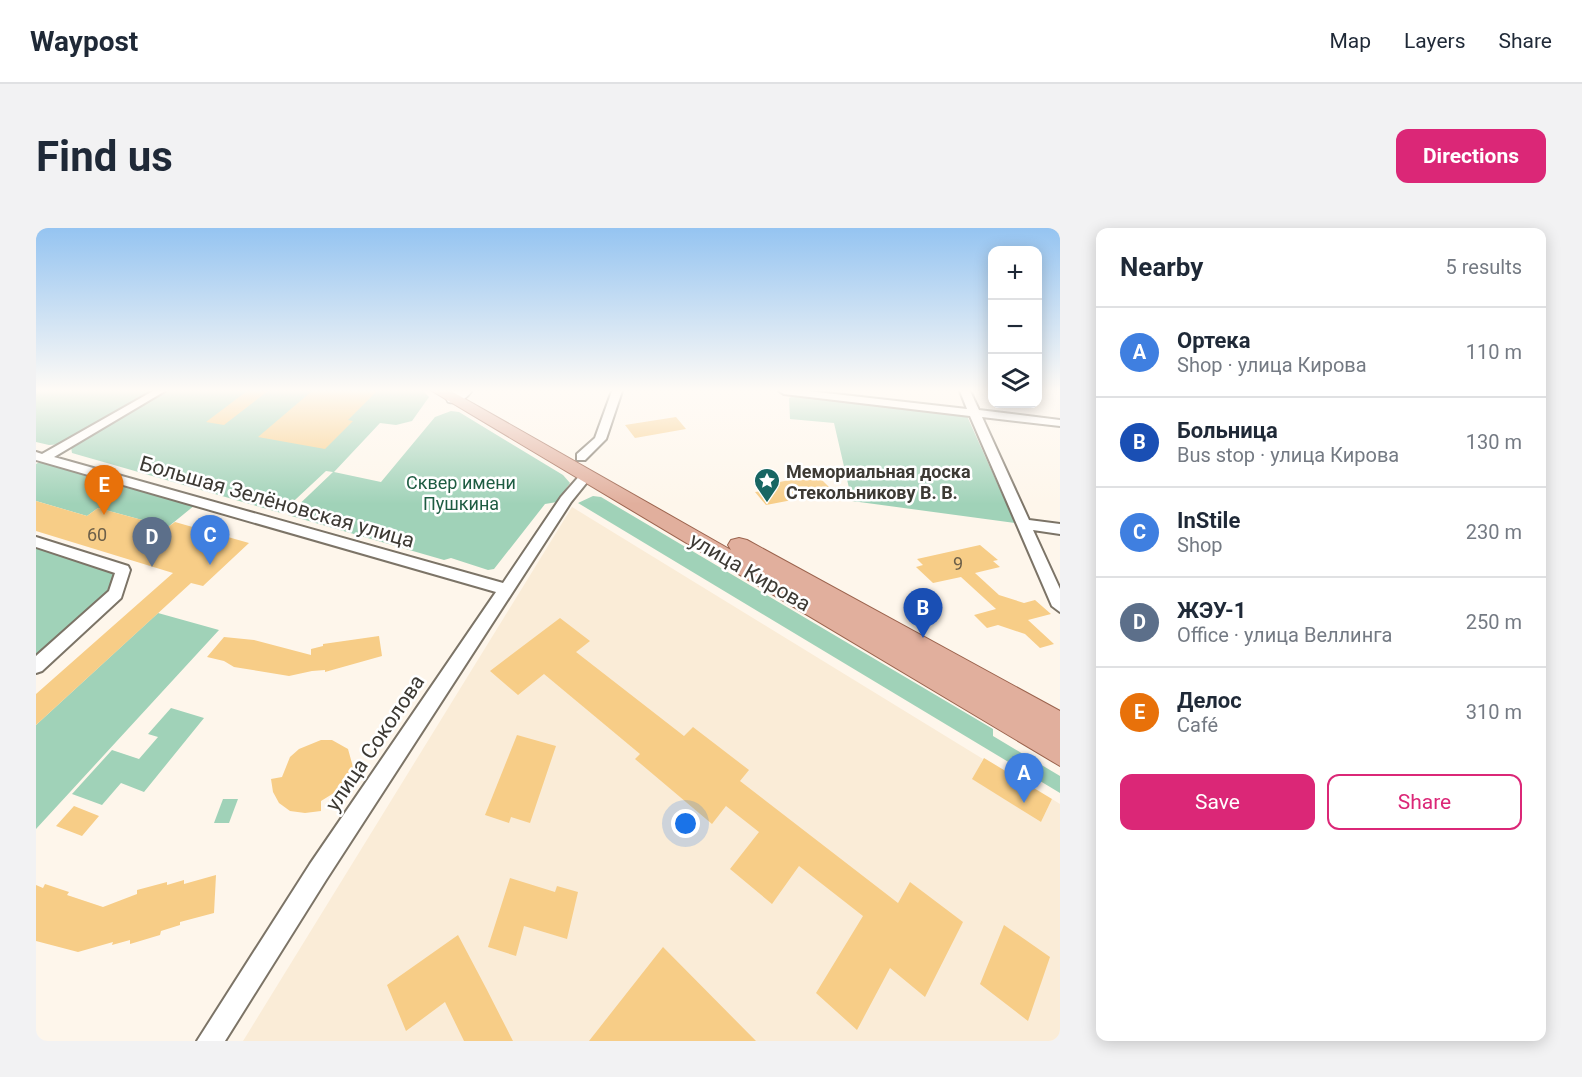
<!DOCTYPE html>
<meta charset="utf-8">
<style>
:root{--surface:#fff;--page:#f2f2f3;--text:#1f2937;--muted:#747a83;--line:#e0e1e3;--accent:#db2777}
body{margin:0;font-family:Roboto,sans-serif;background:var(--page);color:var(--text)}
.controls{position:absolute;right:18px;top:18px;display:grid;overflow:hidden;border-radius:12px;box-shadow:0 3px 15px #0003}
.controls button{width:54px;height:54px;display:grid;place-items:center;padding:0;border:0;border-bottom:2px solid var(--line);background:var(--surface);color:var(--text);font:30px sans-serif}
.you{position:absolute;left:650px;top:596px;width:21px;height:21px;margin:-15px;border:4px solid #fff;border-radius:50%;background:#1a73e8;box-shadow:0 0 0 9px #1a73e833}
.badge{display:grid;place-items:center;width:39px;height:39px;border-radius:50%;background:var(--accent);color:#fff;font-size:20px;font-weight:700}
.pin{position:absolute;translate:-50% -50px;filter:drop-shadow(0 2px 3px #0008)}
.pin::after{content:'';position:absolute;top:32px;width:21px;height:18px;background:inherit;clip-path:polygon(0 0,100% 0,50% 100%)}
.list{margin:0;padding:0;list-style:none}
h2{display:flex;justify-content:space-between;align-items:center;height:78px;margin:0;padding:0 24px;font-size:26px}
h2 small{font-size:20px;font-weight:400;color:var(--muted)}
.list li{display:grid;grid-template-columns:39px 1fr auto;gap:18px;align-items:center;box-sizing:border-box;height:90px;padding:0 24px;border-top:2px solid var(--line)}
.list b{display:block;font-size:22px;white-space:nowrap}
.list p{margin:0;font-size:20px;white-space:nowrap;color:var(--muted)}
.list em{font-size:20px;font-style:normal;color:var(--muted)}
.actions{display:flex;gap:12px;padding:18px 24px}
.actions a{flex:1;padding:14px 0;border:2px solid var(--accent);border-radius:12px;text-align:center;font-size:21px;color:var(--accent)}
.actions .main{background:var(--accent);color:#fff}
.icon{flex:none;width:33px;height:33px;fill:none;stroke:currentColor;stroke-width:2;stroke-linecap:round;stroke-linejoin:round}
.map{position:relative;flex:none;width:1024px;height:813px;overflow:hidden;border-radius:12px}
header{display:flex;align-items:center;gap:36px;box-sizing:border-box;height:84px;padding:0 30px;background:var(--surface);border-bottom:2px solid var(--line)}
header strong{font-size:28px}
nav{display:flex;gap:33px;margin-inline-start:auto;font-size:21px}
.intro{display:flex;align-items:center;justify-content:space-between;box-sizing:border-box;height:144px;padding:0 36px}
h1{margin:0;font-size:42px}
.button{padding:15px 27px;border-radius:12px;background:var(--accent);color:#fff;font-size:21px;font-weight:700}
main{display:flex;gap:36px;padding:0 36px}
aside{flex:1;background:var(--surface);border-radius:12px;box-shadow:0 3px 15px #0003}
.map>svg:first-child{display:block}
.built{fill:#faecd7}
.green{fill:#a0d2b8}
.building{fill:#f7cd87}
.lines{fill:none;stroke-linecap:round;stroke-linejoin:round}
.minor-casing{stroke:#7c7467;stroke-width:4}
.secondary-casing{stroke:#7c7467;stroke-width:3}
.primary-casing{stroke:#9b634d;stroke-width:2}
.minor{fill:#fff;fill-rule:evenodd}
.secondary{fill:#fff;fill-rule:evenodd}
.primary{fill:#e1af9d;fill-rule:evenodd}
.labels{text-anchor:middle;dominant-baseline:central;stroke-width:5;stroke-linejoin:round;paint-order:stroke}
.far-poi-label{font-size:18px;font-weight:bold;fill:#3d3a34;stroke:#fff;text-anchor:start}
.far-park-label{font-size:18px;fill:#1e5c42;stroke:#fff}
.number-label{font-size:18px;fill:#6c5f49}
.street-label{font-size:21px;fill:#3d3a34;stroke:#fff}
</style>
<header>
<strong>Waypost</strong>
<nav><a>Map</a><a>Layers</a><a>Share</a></nav>
</header>
<div class="intro"><h1>Find us</h1><a class="button">Directions</a></div>
<main>
<div class="map">
<svg width="1024" height="813" viewBox="0 0 1024 813">
<rect width="100%" height="100%" fill="#fef6eb"/>
<!-- built -->
<path class="built" d="M536 279 947 531 937 551 1005 594 1016 571 1024 576V813H207Z"/>
<!-- green -->
<path class="green" d="M0 163H118L28 216 13 217 0 214Z
M129 163H387L393 169 376 193 360 197 344 195 298 244 345 254 399 189 415 183 423 184 527 247 534 255 521 274 509 276 458 341 452 342 415 330 408 332 252 287 297 244 290 243 245 285 36 225 35 219Z
M759 167 931 188 979 295 816 273 798 195 754 191 753 170Z
M7 232 159 277 132 299 62 280 51 288 0 273V236Z
M557 268 565 269 957 501V508L1024 548V565L542 275Z
M0 316 83 343 76 366 0 435Z
M122 385 183 402 0 601V497Z
M135 480 168 490 108 564 85 555 66 577 36 566 76 522 103 531 122 509 112 506Z
M187 571H202L193 595H178Z"/>
<!-- building -->
<path class="building" d="M211 163H232L188 197 170 194Z
M276 163H341L312 192 317 193 289 221 222 209Z
M640 189 650 201 599 210 589 197Z
M781 247 793 259 789 260 793 265 730 277 719 264 726 263 722 258Z
M0 273 51 288 62 280 132 299 139 294 213 315 167 358 155 355 0 497V466L137 345 0 303Z
M944 317 962 332 957 333 964 339 939 345 963 367 988 375 999 372 1015 386 992 392 1018 416 1004 420 989 406 962 397 951 400 938 387 960 381 925 349 897 355 880 339 887 337 881 331Z
M524 390 554 413 540 424 648 508 657 499 713 542 704 553 862 675 874 654 927 694 889 769 854 740 821 802 780 765 827 688 763 638 736 676 694 641 723 604 690 578 676 596 599 531 604 526 508 446 482 467 454 443Z
M343 408 346 428 289 444V442L276 443 253 448 198 439 188 433 171 429 188 409 218 412 275 427V421L287 418V416Z
M481 507 520 518 494 595 475 589 473 595 449 587Z
M285 512H296L312 521 317 539 313 550 306 560 285 573V583L269 585 254 583 243 575 237 564 235 551 246 549 254 529 263 521Z
M948 530 1016 571 1005 594 936 551Z
M38 578 63 588 46 608 20 598Z
M180 647 178 685 144 694V697L125 703 124 707 94 716V712L76 717 77 714 42 724 0 713V657L7 660 9 656 33 664 31 667 67 679 101 666V662L131 654V657L148 652V656Z
M474 650 519 664 521 658 542 664 531 711 488 698 480 728 452 719Z
M968 697 1014 729 992 793 944 756Z
M422 707 450 760 477 813H428L409 774 370 803 351 757Z
M627 719 720 813H553Z"/>
<g class="lines">
<defs>
<path id="minor" d="M117 163H129L18 229 467 355 525 269 546 245 550 244 556 248 535 274 290 652 189 813H161L274 636 460 364 0 232V224L6 226Z
M576 163H586L570 211 549 232H541V226L559 210Z
M743 163H772L931 181 924 163H934L943 182 1024 192V198L946 189 993 292 1024 296V306L997 302 1024 361V384L1016 378 934 188 748 166Z
M0 309 92 338 94 342 85 370 6 443 0 445V428L73 363 79 345 0 319Z"/>
<path id="secondary" d="M406 163H436C430 171 422 177 412 174Z"/>
<path id="primary" d="M396 163H415L695 322 692 317 695 312 703 310 711 312 1024 483V538Z"/>
</defs>
<!-- minor casing -->
<use href="#minor" class="minor-casing"/>
<!-- secondary casing -->
<use href="#secondary" class="secondary-casing"/>
<!-- primary casing -->
<use href="#primary" class="primary-casing"/>
<!-- minor -->
<use href="#minor" class="minor"/>
<!-- secondary -->
<use href="#secondary" class="secondary"/>
<!-- primary -->
<use href="#primary" class="primary"/>
</g>
<!-- sky -->
<linearGradient id="sky" x2="0" y2="1"><stop stop-color="#95c4f1"/><stop offset="0.59" stop-color="#fffbf6"/><stop offset="1" stop-color="#fffbf6" stop-opacity="0"/></linearGradient>
<rect width="1024" height="276" fill="url(#sky)"/>
<!-- icons -->
<defs>
<symbol id="sight-pin" viewBox="-11 -11 22 30"><path d="M0 17L-7.5 6A9.5 9.5 0 1 1 7.5 6Z" fill="#186663" stroke="#fff"/><path d="M0-6L1.8-2.2L6-1.7L2.9 1.2L3.7 5.4L0 3.3L-3.7 5.4L-2.9 1.2L-6-1.7L-1.8-2.2Z" fill="#fff"/></symbol>
</defs>
<g fill-rule="evenodd">
<use href="#sight-pin" x="716" y="238" width="30" height="40"/>
</g>
<g class="labels">
<!-- far-poi labels -->
<g class="far-poi-label">
<text x="750" y="243">Мемориальная доска<tspan x="750" dy="21">Стекольникову В. В.</tspan></text>
</g>
<!-- far-park labels -->
<g class="far-park-label">
<text x="425" y="254">Сквер имени<tspan x="425" dy="21">Пушкина</tspan></text>
</g>
<!-- number labels -->
<g class="number-label">
<text x="61" y="306">60</text>
<text x="922" y="335">9</text>
</g>
<!-- street labels -->
<g class="street-label">
<text transform="translate(241 274) rotate(16)">Большая Зелёновская улица</text>
<text transform="translate(714 344) rotate(30)">улица Кирова</text>
<text transform="translate(339 515) rotate(-56)">улица Соколова</text>
</g>
</g>
</svg>
<div class="controls">
<button>+</button>
<button>−</button>
<button><svg class="icon" aria-label="layers" viewBox="0 0 24 24"><path d="M12 4l9 5-9 5-9-5zM3 14l9 5 9-5"/></svg></button>
</div>
<div class="you"></div>
<div class="pin badge" style="left:988px;top:575px;background:#3f7fe0">A</div>
<div class="pin badge" style="left:887px;top:410px;background:#1a4fb4">B</div>
<div class="pin badge" style="left:174px;top:337px;background:#3f7fe0">C</div>
<div class="pin badge" style="left:116px;top:339px;background:#5c6f8a">D</div>
<div class="pin badge" style="left:68px;top:287px;background:#e8710a">E</div>
</div>
<aside>
<h2>Nearby<small>5 results</small></h2>
<ul class="list">
<li><span class="badge" style="background:#3f7fe0">A</span><div><b>Ортека</b><p>Shop · улица Кирова</p></div><em>110 m</em></li>
<li><span class="badge" style="background:#1a4fb4">B</span><div><b>Больница</b><p>Bus stop · улица Кирова</p></div><em>130 m</em></li>
<li><span class="badge" style="background:#3f7fe0">C</span><div><b>InStile</b><p>Shop</p></div><em>230 m</em></li>
<li><span class="badge" style="background:#5c6f8a">D</span><div><b>ЖЭУ-1</b><p>Office · улица Веллинга</p></div><em>250 m</em></li>
<li><span class="badge" style="background:#e8710a">E</span><div><b>Делос</b><p>Café</p></div><em>310 m</em></li>
</ul>
<div class="actions"><a class="main">Save</a><a>Share</a></div>
</aside>
</main>
